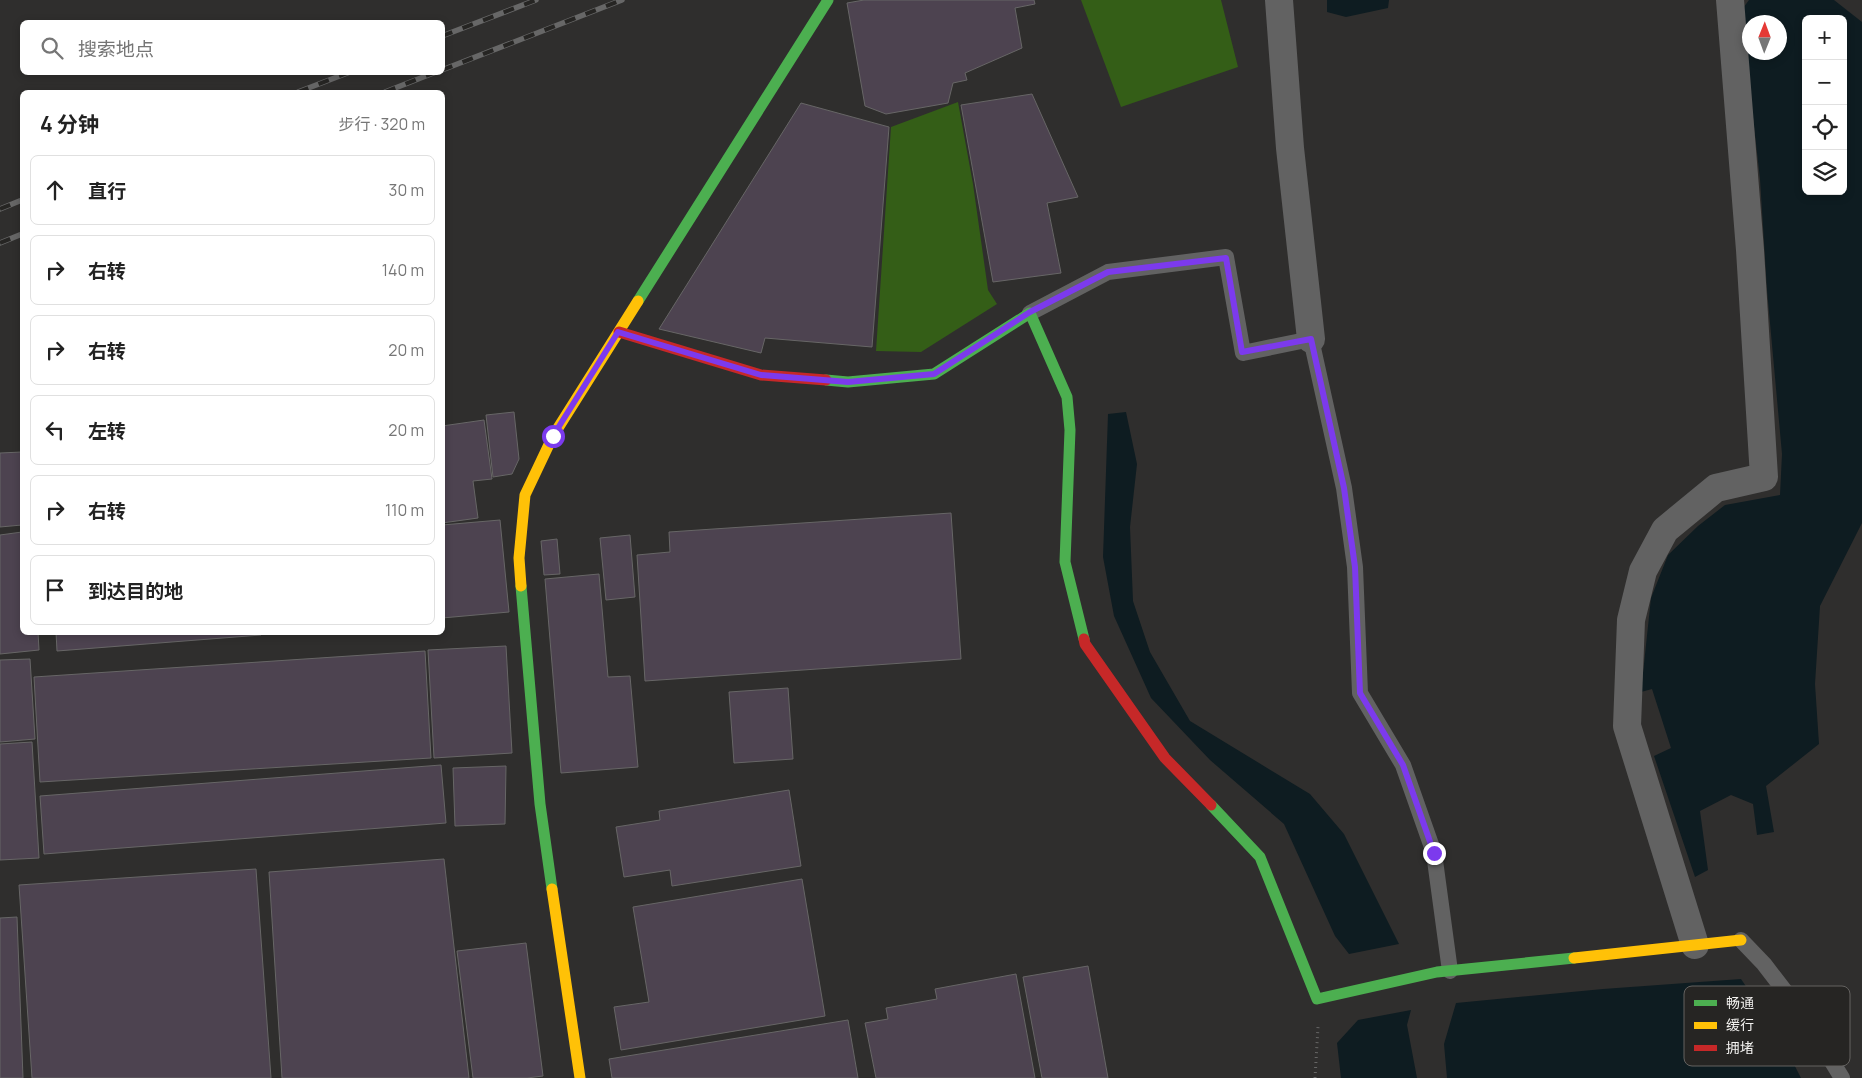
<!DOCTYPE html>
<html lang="zh">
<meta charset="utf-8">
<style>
:root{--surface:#fff;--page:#f2f2f2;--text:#222;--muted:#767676;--line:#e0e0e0}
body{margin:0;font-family:Manrope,"Noto Sans SC",sans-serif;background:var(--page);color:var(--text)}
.controls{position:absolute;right:15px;top:15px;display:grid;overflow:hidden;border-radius:8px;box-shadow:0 2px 8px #0003}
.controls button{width:45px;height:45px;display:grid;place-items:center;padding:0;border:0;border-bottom:1px solid var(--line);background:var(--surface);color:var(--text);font:25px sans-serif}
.compass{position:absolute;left:1742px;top:15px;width:45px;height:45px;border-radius:50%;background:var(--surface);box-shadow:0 2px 8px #0003;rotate:1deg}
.stop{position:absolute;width:15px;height:15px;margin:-11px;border:4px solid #7c3aed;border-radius:50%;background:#fff}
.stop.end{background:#7c3aed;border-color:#fff;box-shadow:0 1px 5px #0008}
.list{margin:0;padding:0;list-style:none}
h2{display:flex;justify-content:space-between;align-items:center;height:65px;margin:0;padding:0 20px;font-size:21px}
h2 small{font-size:16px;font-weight:400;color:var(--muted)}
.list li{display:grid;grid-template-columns:32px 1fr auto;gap:15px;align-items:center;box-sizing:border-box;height:70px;margin:0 10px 10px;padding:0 10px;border:1px solid var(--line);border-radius:8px}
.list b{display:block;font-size:19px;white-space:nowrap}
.list em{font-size:16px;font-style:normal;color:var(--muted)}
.icon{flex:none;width:28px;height:28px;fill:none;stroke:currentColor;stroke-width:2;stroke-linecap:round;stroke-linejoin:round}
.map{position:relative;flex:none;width:1862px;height:1078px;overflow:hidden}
.search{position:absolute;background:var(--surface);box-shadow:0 2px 8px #0003;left:20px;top:20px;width:425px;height:55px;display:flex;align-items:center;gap:12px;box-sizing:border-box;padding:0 18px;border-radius:8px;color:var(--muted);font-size:19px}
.panel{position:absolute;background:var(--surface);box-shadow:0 2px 8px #0003;left:20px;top:90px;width:425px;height:545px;border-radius:8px}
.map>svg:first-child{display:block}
.green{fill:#345e17}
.water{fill:#0e1c21;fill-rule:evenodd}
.building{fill:#4d4350;stroke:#676666}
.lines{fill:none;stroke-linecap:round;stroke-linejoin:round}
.path{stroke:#666665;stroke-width:3;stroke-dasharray:1 4;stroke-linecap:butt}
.lane{stroke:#626262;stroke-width:16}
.street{stroke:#626262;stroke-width:28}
.fast{stroke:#4caf50;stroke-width:11}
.slow{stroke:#ffc107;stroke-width:11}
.jam{stroke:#c62828;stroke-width:11}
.rail-casing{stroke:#676767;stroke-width:5.5}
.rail{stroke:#262523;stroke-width:4;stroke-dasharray:11;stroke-linecap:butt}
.route{stroke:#7c3aed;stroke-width:6}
.key{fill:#262523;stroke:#646260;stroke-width:1}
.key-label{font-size:14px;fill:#f3f2f0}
</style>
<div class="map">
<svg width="1862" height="1078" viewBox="0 0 1862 1078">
<rect width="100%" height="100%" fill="#2f2e2d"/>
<!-- green -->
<path class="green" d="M1081 0H1221L1238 67 1121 107Z
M958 102 973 184 988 290 997 304 921 352 876 351 891 127Z"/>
<!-- water -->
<path class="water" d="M1327 0H1389L1388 8 1346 17 1327 12Z
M1749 0H1834L1862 22V523L1820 606 1815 684 1819 744 1766 786 1774 832 1757 835 1753 804 1731 795 1700 811 1708 870 1695 877 1654 756 1671 748 1652 689 1641 692 1651 598 1668 555 1698 526 1725 505 1780 495 1782 454 1767 290 1760 179 1741 11ZM1806 19H1843V191H1806ZM1750 22H1780V52H1750Z
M1126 412 1137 464 1130 527 1133 601 1150 652 1190 721 1310 794 1344 834 1399 944 1349 954 1335 936 1284 824 1210 760 1151 698 1114 616 1103 557 1108 414Z
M1741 979 1779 1035 1801 1078H1447L1444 1044 1456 1003 1603 989Z
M1411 1010 1407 1025 1417 1078H1341L1337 1043 1358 1020Z"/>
<!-- building -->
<path class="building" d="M864 0H1034L1035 4 1015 8 1022 48 965 73 967 80 953 83 948 103 886 114 865 106 847 3Z
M1032 94 1078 197 1047 203 1061 273 993 282 961 105Z
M801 103 889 127 872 347 765 338 761 353 659 329Z
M514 412 519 459 512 474 493 477 486 415Z
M484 420 492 479 473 481 478 518 442 523V426Z
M22 452V525L0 527V453Z
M951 513 961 659 645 681 637 555 670 552 669 532Z
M500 520 509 612 442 618V525Z
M22 532V632H38L39 650 0 654V535Z
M630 535 635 597 606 600 600 538Z
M557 539 560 574 544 575 541 541Z
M599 574 608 677 630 676 638 767 561 773 545 579Z
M56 632H261V635L57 651Z
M506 646 512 753 434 758 428 650Z
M425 651 431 758 40 782 34 677Z
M30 659 35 739 0 742V660Z
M788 688 793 759 734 763 729 692Z
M32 742 39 858 0 860V744Z
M441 765 446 823 44 854 40 796Z
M506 766 505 824 455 826 453 768Z
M789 790 801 866 672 886 670 870 624 877 616 827 660 820 659 811Z
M444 859 469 1078H282L269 872Z
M256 869 271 1078H32L19 885Z
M802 879 825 1016 621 1050 614 1007 649 1002 633 907Z
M17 917 23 1078H0V918Z
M526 943 543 1076 527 1078H473L457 951Z
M1088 966 1108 1078H1042L1023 977Z
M1016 974 1035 1078H876L865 1023 888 1019 886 1008 937 999 935 989Z
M848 1020 858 1078H612L609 1059Z"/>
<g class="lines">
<!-- path -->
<path class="path" d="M1315 1078 1318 1027"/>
<!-- lane -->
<path class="lane" d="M1030 313 1108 272 1226 257 1243 353 1311 339 1344 488 1355 567 1360 693 1403 765 1434 853 1450 971
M1741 940 1764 964 1804 1016 1842 1078"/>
<!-- street -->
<path class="street" d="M1279 0 1290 148 1311 339
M1695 945 1627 726 1631 620 1643 571 1665 530 1716 488 1764 477 1750 250 1730 0"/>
<!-- fast -->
<path class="fast" d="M638 301 828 0
M826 380 848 382 934 374 1030 313 1067 397 1070 430 1065 562 1084 639
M521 586 540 804 552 889
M1211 805 1260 857 1317 999 1437 972 1574 958"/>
<!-- slow -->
<path class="slow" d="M521 586 519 558 525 495 553 436 638 301
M552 889 580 1078
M1574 958 1741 940"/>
<!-- jam -->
<path class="jam" d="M619 332 761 375 826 380
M1084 639 1085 644 1165 758 1211 805"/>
<defs>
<path id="rail" d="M442 36 536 0
M442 70 622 0
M298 92 350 72
M385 92 436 72
M0 209 22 200
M0 243 22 234"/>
</defs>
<!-- rail casing -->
<use href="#rail" class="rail-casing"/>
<!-- rail -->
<use href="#rail" class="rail"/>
</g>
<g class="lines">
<!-- route -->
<path class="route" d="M553 436 618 332 761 375 848 382 934 374 1030 312 1108 272 1226 258 1242 352 1311 339 1344 488 1355 567 1360 693 1403 765 1434 853"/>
</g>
<!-- legend -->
<rect x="1684" y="986" width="166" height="80" rx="8" class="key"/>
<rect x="1694" y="1000" width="23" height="6" fill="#4caf50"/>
<rect x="1694" y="1022" width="23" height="7" fill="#ffc107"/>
<rect x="1694" y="1045" width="23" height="6" fill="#c62828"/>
<g class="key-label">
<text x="1726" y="1008">畅通</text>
<text x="1726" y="1030">缓行</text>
<text x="1726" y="1053">拥堵</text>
</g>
</svg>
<div class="controls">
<button>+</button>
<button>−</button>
<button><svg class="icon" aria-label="locate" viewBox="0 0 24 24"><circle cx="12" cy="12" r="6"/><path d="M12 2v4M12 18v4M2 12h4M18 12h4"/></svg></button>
<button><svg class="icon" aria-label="layers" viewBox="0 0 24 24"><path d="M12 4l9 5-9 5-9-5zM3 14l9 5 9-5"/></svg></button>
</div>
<svg class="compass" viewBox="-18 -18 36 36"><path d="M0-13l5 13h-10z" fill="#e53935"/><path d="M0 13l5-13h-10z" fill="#767676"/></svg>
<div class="stop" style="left:553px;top:436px"></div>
<div class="stop end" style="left:1434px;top:853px"></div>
<div class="search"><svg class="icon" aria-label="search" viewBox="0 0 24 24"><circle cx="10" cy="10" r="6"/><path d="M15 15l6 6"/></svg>搜索地点</div>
<section class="panel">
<h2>4 分钟<small>步行 · 320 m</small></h2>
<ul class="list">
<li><svg class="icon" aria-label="ahead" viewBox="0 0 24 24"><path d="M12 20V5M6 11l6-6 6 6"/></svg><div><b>直行</b></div><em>30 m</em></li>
<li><svg class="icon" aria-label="right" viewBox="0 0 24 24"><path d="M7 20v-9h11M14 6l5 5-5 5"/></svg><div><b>右转</b></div><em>140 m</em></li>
<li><svg class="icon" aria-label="right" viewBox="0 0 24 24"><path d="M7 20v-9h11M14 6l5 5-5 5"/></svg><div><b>右转</b></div><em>20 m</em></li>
<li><svg class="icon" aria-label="left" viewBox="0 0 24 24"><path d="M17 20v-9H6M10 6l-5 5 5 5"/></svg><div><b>左转</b></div><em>20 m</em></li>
<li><svg class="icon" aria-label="right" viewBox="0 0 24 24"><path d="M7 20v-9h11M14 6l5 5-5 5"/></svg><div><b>右转</b></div><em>110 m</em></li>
<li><svg class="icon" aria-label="arrive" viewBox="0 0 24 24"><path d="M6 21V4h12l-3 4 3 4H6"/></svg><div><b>到达目的地</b></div></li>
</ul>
</section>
</div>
